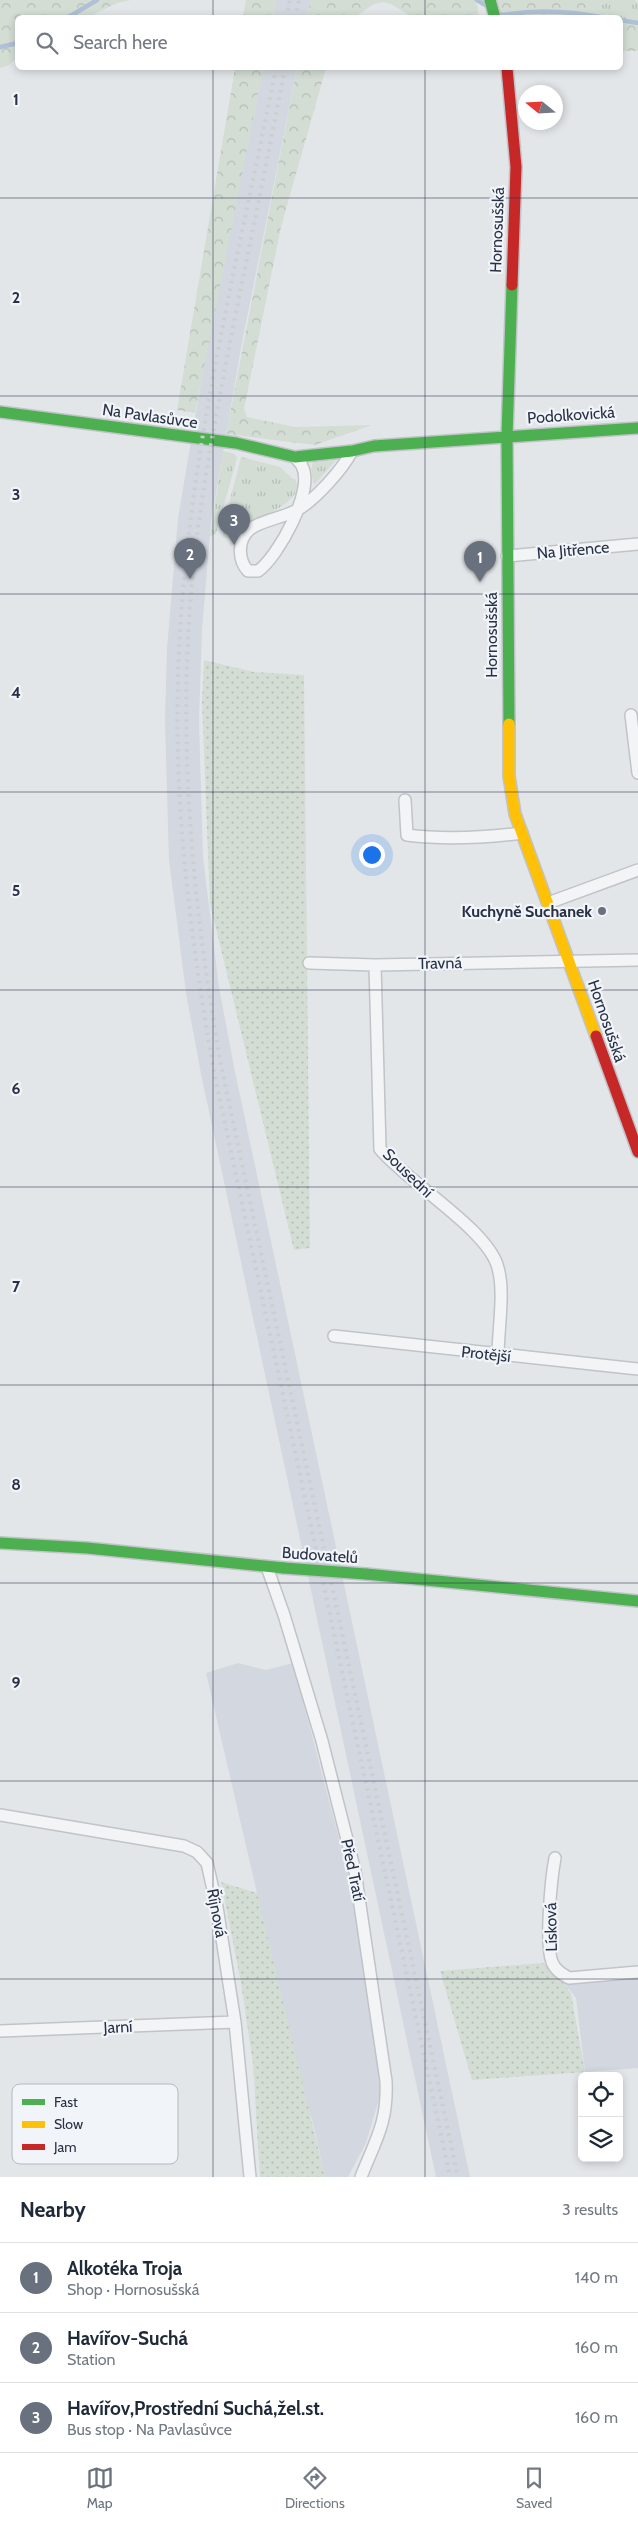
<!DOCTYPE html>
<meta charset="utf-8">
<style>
:root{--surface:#fff;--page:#f6f6f7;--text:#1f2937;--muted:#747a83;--line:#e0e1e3;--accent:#69707e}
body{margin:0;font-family:Cabin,sans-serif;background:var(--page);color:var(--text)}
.controls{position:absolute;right:15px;bottom:15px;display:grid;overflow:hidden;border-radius:8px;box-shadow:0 2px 8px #0003}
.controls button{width:45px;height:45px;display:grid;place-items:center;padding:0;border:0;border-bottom:1px solid var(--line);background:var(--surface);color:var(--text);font:25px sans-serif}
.compass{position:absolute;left:518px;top:85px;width:45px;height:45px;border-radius:50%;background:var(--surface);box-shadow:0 2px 8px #0003;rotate:288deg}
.you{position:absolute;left:371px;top:854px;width:18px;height:18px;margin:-12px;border:4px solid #fff;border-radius:50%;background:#1a73e8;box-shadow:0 0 0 8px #1a73e833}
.badge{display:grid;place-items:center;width:32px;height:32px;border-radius:50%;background:var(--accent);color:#fff;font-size:16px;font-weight:700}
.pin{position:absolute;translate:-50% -41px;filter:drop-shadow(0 1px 2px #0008)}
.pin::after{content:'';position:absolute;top:26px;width:18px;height:15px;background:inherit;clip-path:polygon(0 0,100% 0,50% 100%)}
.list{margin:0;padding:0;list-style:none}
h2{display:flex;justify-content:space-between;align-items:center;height:65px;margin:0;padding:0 20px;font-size:21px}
h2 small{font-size:16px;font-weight:400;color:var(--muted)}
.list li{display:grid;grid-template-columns:32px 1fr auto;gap:15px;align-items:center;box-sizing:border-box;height:70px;padding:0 20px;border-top:1px solid var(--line)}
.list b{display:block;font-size:19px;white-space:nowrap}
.list p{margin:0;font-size:16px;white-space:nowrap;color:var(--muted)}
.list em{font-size:16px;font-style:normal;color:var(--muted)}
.icon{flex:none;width:28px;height:28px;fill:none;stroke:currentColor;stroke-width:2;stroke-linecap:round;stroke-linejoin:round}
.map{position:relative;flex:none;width:638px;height:2177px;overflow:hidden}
.search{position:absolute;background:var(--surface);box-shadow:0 2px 8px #0003;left:15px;right:15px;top:15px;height:55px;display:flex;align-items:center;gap:12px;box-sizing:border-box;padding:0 18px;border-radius:8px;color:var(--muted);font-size:19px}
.sheet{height:275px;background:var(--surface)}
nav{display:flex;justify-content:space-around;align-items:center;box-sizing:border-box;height:70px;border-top:1px solid var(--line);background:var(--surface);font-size:14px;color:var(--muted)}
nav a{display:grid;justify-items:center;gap:2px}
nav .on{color:var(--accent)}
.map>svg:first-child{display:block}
.built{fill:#d3d7df}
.grass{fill:url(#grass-tufts)}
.forest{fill:url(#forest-crowns)}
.garden{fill:url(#garden-dots)}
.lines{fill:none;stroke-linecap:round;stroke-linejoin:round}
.stream{stroke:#afc0d7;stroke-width:4.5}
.street-casing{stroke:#c0c3c7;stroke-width:14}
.fast-casing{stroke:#c0c3c7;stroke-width:14}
.slow-casing{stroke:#c0c3c7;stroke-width:14}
.jam-casing{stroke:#c0c3c7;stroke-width:14}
.street{stroke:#f3f4f6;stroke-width:11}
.fast{stroke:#4caf50;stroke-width:11}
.slow{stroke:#ffc107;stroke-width:11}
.jam{stroke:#c62828;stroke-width:11}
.rail{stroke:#ccced1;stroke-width:4;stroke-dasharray:2.5 5;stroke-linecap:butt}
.fast-bridge-casing{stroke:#c0c3c7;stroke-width:14;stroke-linecap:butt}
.fast-bridge{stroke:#4caf50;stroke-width:11}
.grid{fill:none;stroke:#283145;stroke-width:1;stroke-opacity:0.55}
.poi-dot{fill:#69707e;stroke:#f1f4f8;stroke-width:2}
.labels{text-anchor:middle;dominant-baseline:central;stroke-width:4.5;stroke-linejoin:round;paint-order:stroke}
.street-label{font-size:16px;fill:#283145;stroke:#f1f4f8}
.poi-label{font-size:16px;font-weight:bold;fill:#283145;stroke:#f1f4f8;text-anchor:end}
.key{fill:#f1f4f8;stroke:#b5bac2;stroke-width:1}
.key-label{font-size:14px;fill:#283145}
.grid-label{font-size:16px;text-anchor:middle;font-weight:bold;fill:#283145;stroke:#f1f4f8;stroke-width:4.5;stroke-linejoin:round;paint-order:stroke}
</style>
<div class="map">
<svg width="638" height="2177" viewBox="0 0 638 2177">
<defs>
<pattern id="grass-tufts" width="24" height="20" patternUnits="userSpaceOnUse" patternTransform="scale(1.25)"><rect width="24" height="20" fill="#d3ddd4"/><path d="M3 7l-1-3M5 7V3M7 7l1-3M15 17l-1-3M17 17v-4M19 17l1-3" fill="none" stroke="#b5beb7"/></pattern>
<pattern id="forest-crowns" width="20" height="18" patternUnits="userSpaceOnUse" patternTransform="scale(1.25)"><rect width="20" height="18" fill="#d3ddd4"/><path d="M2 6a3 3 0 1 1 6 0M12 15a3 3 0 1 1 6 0" fill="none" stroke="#b5beb7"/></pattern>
<pattern id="garden-dots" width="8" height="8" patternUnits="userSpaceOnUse" patternTransform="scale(1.25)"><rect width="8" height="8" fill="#d3ddd4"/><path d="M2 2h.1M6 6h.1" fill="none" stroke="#b5beb7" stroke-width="1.8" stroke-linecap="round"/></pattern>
</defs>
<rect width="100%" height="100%" fill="#e3e6e9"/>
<!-- built -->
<path class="built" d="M276 0H311L307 17 273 18Z
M263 68H297L241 348 211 522 202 630 199 720 203 857 219 987 234 1067 470 2177H436L201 1074 186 993 169 860 165 720 167 649 178 518 208 341Z
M238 1663 266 1670 293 1663 349 1877 376 2041 380 2096 366 2143 348 2177H325L313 2123 304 2096 206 1673Z
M638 1972V2068L585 2072 576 1998 564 1983Z"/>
<!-- grass -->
<path class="grass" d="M595 0H635L638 3V23L621 21 620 18 610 17Z
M223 451 235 454 237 458 217 530 215 535 210 536Z
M241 457 280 467 293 479H295C306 500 267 513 253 522 249 525 246 530 242 534L237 533 232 540 223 537V527Z
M336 460 315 484 313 483 311 468 313 462Z"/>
<!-- forest -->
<path class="forest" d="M0 0H131L117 3 88 17 18 18 17 58 9 65 0 68Z
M246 0H276L273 17H243Z
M311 0H476L479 17H412L391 4 384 2 374 4 355 17H307Z
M497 0H595L610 17H502Z
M621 21 638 23V51H621Z
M235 68H263L195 413 177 410Z
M297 68H326L281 227 244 409 247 417 295 427 372 425 315 445 226 434Z"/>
<!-- garden -->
<path class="garden" d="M204 660 254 672 304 675 310 1248 294 1250 210 904 202 702Z
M221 1882 257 1893 325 2177H260L253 2064 241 1983Z
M544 1963 564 1983 571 1994 585 2072 472 2080 440 1971Z"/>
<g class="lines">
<!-- stream -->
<path class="stream" d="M477 0 487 6
M498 13 503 15C538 9 570 11 605 18
M67 18 97 0
M620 20 638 23
M0 47 18 43"/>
<defs>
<path id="street" d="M295 457C297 460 301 463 302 466 315 490 278 557 258 571H248C238 560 237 540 250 529 262 520 283 518 297 510 315 500 342 470 352 451
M507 556 638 544
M631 715 638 773
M405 800 407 835C446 840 482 838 522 833
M548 903 638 870
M309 963 375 965 638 960
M375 965 380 1149C407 1182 489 1230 498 1268 505 1292 498 1330 498 1356
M334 1336 638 1369
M267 1567 284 1615 322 1741 355 1871 386 2081C388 2123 375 2141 361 2177
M0 1815 184 1846 197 1852 207 1863 217 1907 235 2022 250 2177
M555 1858C551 1879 545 1944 552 1962 555 1970 562 1974 569 1978L638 1972
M0 2031 235 2022"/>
<path id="fast" d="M490 0 495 18
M0 412 236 443 295 457 352 451 374 446 638 428
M509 724 507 436 512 285
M0 1543 87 1548 284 1568
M366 1574 638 1601"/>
<path id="slow" d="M509 724V776L515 814 596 1036"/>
<path id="jam" d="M507 68 516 167 512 285
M596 1036 638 1152"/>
</defs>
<!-- street casing -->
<use href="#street" class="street-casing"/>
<!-- fast casing -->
<use href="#fast" class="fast-casing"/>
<!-- slow casing -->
<use href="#slow" class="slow-casing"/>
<!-- jam casing -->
<use href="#jam" class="jam-casing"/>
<!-- street -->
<use href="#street" class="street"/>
<!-- fast -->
<use href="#fast" class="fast"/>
<!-- slow -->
<use href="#slow" class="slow"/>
<!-- jam -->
<use href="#jam" class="jam"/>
<!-- rail -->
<path class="rail" d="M286 18 290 0
M295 18 299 0
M276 68C238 260 188 454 179 651 172 793 189 932 214 1072L450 2177
M285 68C269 151 252 234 235 317 218 405 200 494 192 583 177 747 193 909 222 1070L458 2177"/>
<defs>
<path id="fast-bridge" d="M284 1568 366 1574"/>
</defs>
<!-- fast-bridge casing -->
<use href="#fast-bridge" class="fast-bridge-casing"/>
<!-- fast-bridge -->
<use href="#fast-bridge" class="fast-bridge"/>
</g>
<!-- grid -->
<path class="grid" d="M213 0V18M425 0V18M213 68V2177M425 68V2177M0 198H638M0 396H638M0 594H638M0 792H638M0 990H638M0 1187H638M0 1385H638M0 1583H638M0 1781H638M0 1979H638"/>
<!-- markers -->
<circle class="poi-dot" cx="602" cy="911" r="5"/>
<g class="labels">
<!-- street labels -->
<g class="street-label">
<text transform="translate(497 230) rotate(-88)">Hornosušská</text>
<text transform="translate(571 415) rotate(-4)">Podolkovická</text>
<text transform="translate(150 416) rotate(8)">Na Pavlasůvce</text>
<text transform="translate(573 550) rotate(-5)">Na Jitřence</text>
<text transform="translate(491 635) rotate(-90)">Hornosušská</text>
<text transform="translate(440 963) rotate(-1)">Travná</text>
<text transform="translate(607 1021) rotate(71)">Hornosušská</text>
<text transform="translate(408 1173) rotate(44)">Sousední</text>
<text transform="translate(486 1354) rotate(6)">Protější</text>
<text transform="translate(320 1555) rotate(4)">Budovatelů</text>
<text transform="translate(353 1870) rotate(78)">Před Tratí</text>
<text transform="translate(217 1913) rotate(79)">Říjnová</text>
<text transform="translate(551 1927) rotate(-91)">Lísková</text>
<text transform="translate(118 2027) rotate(-3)">Jarní</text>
</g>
<!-- poi labels -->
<g class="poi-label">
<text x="592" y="911">Kuchyně Suchanek</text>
</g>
</g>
<!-- legend -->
<rect x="12" y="2084" width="166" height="80" rx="8" class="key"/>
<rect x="22" y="2099" width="23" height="6" fill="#4caf50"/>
<rect x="22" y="2121" width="23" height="7" fill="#ffc107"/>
<rect x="22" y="2144" width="23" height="6" fill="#c62828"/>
<g class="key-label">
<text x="54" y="2107">Fast</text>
<text x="54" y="2129">Slow</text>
<text x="54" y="2152">Jam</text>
</g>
<g class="grid-label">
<text x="16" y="105">1</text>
<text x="16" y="303">2</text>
<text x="16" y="500">3</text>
<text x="16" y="698">4</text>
<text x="16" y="896">5</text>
<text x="16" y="1094">6</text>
<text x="16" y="1292">7</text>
<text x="16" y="1490">8</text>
<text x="16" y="1688">9</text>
</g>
</svg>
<div class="controls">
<button><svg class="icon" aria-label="locate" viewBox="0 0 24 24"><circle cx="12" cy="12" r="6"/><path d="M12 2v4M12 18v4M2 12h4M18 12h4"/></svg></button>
<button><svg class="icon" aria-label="layers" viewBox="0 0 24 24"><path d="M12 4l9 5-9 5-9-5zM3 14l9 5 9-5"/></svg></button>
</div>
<svg class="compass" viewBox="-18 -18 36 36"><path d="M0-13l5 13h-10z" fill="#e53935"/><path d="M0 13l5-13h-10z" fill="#747a83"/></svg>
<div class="you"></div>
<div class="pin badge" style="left:480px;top:582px">1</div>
<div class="pin badge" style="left:190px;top:579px">2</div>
<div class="pin badge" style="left:234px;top:545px">3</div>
<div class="search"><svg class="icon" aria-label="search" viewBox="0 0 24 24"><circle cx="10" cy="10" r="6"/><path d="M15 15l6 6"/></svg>Search here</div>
</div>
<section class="sheet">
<h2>Nearby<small>3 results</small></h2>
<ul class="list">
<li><span class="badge">1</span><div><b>Alkotéka Troja</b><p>Shop · Hornosušská</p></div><em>140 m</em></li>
<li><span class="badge">2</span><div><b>Havířov-Suchá</b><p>Station</p></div><em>160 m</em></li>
<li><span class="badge">3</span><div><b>Havířov,Prostřední Suchá,žel.st.</b><p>Bus stop · Na Pavlasůvce</p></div><em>160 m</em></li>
</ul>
</section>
<nav>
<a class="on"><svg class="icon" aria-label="map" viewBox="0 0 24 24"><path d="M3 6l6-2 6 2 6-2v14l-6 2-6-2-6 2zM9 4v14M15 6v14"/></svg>Map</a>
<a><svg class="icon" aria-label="directions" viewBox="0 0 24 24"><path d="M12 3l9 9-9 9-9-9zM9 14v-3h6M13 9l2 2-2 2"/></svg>Directions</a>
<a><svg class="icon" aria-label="saved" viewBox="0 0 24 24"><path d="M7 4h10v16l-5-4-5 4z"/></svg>Saved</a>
</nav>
